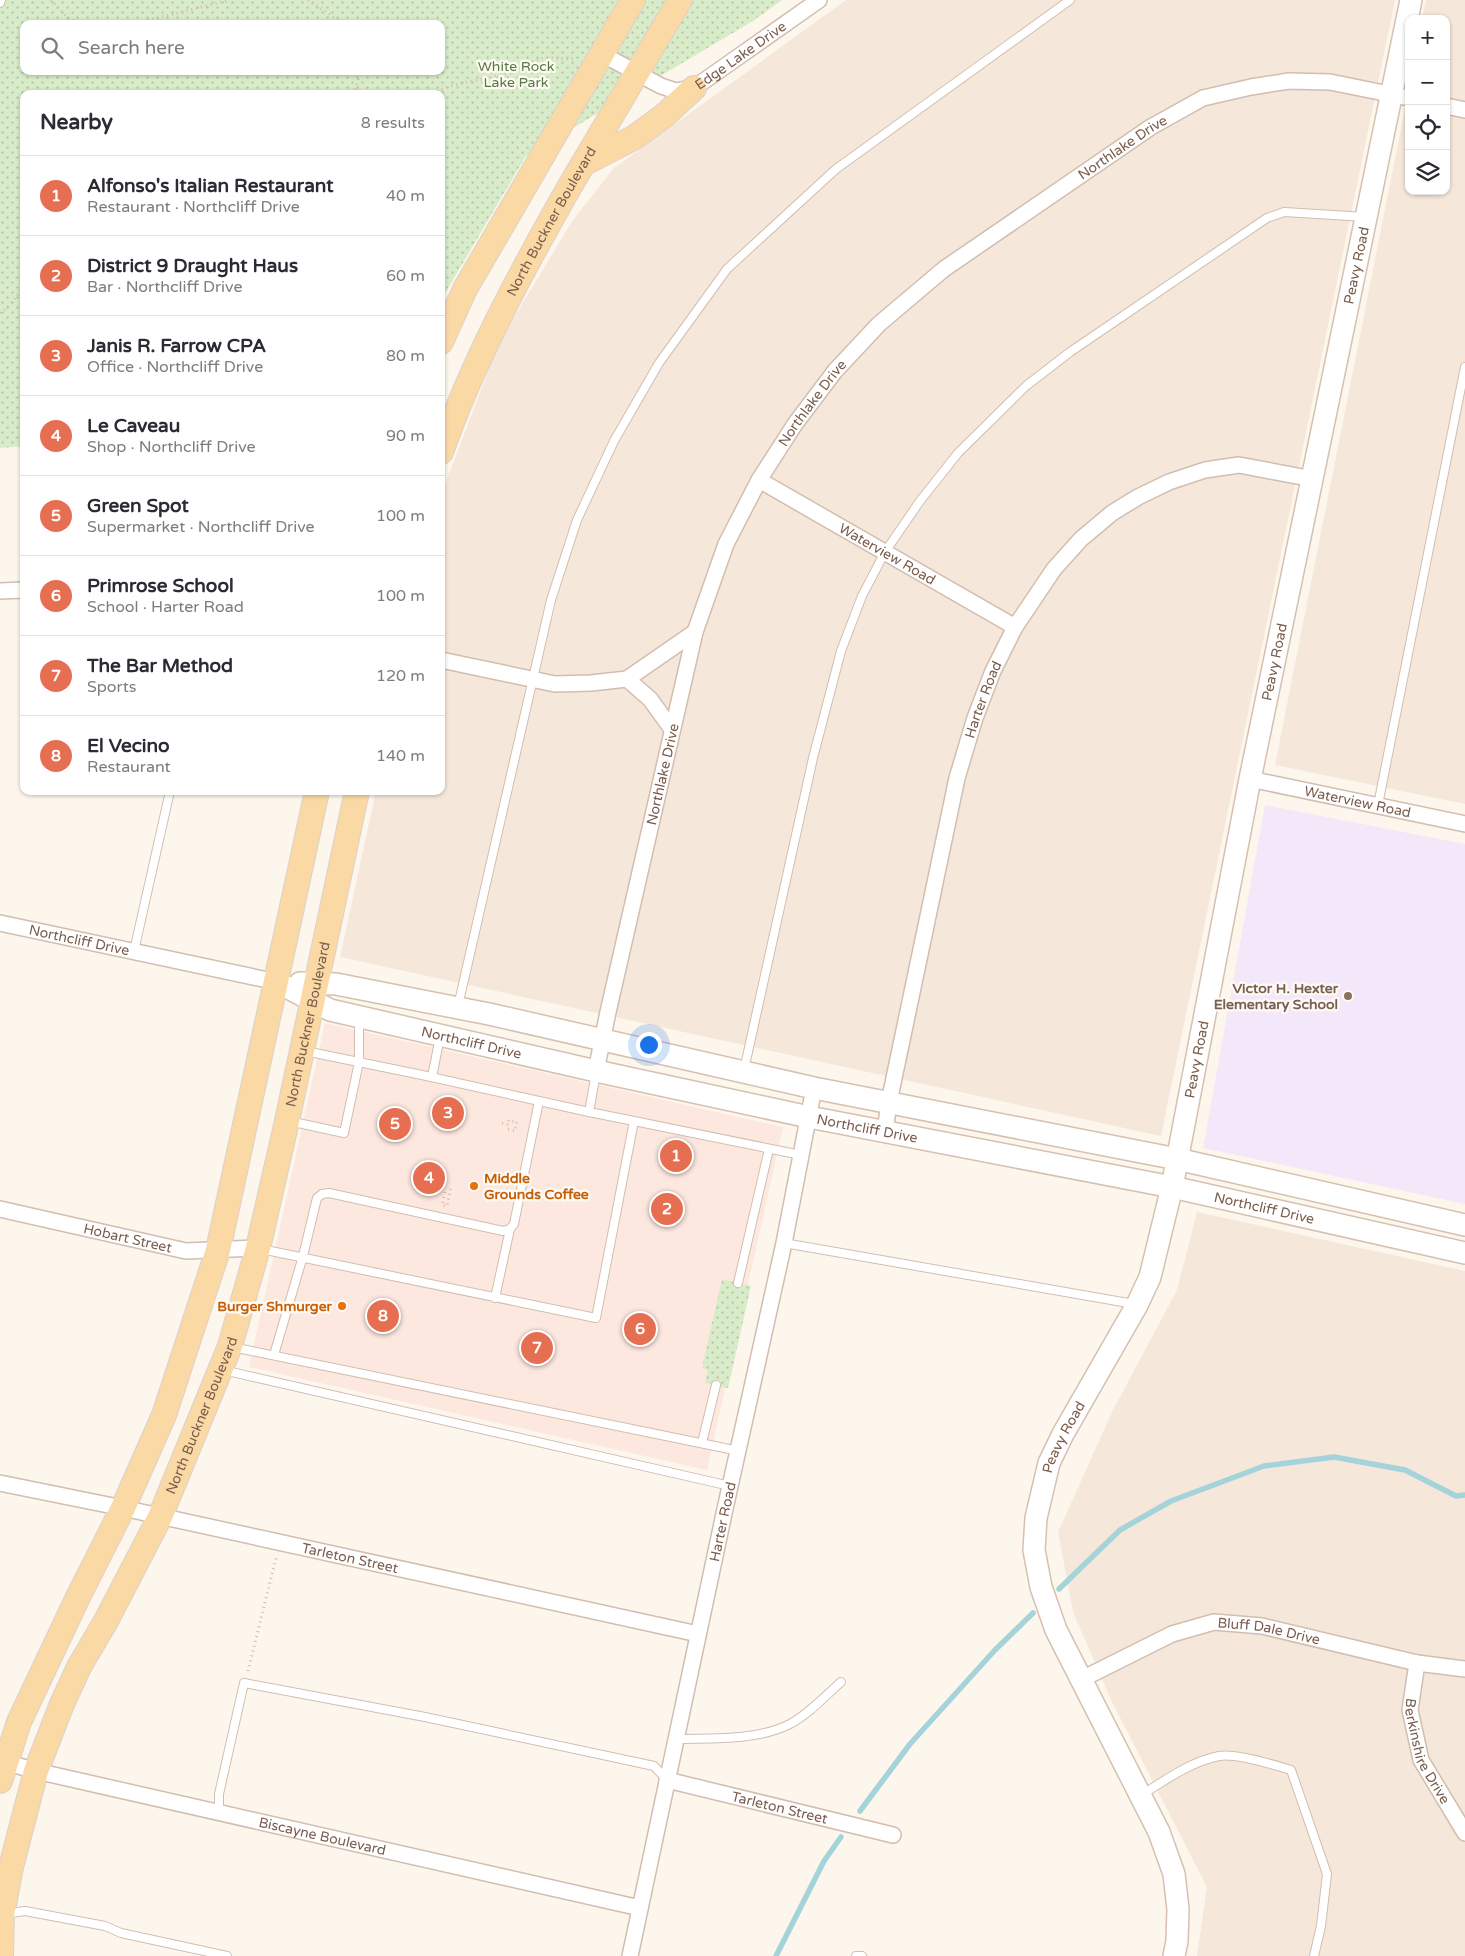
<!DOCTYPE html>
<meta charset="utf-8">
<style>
:root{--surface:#fff;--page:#f2f2f3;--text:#2b2b33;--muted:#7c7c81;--line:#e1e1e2;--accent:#e76f51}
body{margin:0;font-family:"Varela Round",sans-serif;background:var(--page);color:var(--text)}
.controls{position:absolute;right:15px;top:15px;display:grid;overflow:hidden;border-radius:10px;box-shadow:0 1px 4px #0004}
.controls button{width:45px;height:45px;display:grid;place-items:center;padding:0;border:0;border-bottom:1px solid var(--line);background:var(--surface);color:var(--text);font:25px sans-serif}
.you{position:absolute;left:648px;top:1044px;width:18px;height:18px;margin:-12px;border:4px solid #fff;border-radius:50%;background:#1a73e8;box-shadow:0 0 0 8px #1a73e833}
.badge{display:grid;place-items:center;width:32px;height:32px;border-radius:50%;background:var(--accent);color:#fff;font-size:16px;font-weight:700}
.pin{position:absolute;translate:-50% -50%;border:2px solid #fff;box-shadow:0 1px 5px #0006}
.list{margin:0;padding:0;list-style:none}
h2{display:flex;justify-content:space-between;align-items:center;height:65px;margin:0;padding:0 20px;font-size:21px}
h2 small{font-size:16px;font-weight:400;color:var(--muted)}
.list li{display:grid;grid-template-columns:32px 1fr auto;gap:15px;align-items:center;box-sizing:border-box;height:80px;padding:0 20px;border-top:1px solid var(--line)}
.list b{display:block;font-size:19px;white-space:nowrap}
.list p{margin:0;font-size:16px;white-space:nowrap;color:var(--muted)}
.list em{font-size:16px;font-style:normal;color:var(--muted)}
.icon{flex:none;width:28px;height:28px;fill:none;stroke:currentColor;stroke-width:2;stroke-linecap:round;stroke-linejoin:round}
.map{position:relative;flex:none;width:1465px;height:1956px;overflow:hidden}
.search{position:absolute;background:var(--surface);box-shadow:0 1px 4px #0004;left:20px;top:20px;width:425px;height:55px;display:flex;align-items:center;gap:12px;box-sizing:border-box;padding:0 18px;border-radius:10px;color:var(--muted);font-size:19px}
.panel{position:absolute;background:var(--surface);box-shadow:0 1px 4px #0004;left:20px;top:90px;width:425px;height:705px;border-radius:10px}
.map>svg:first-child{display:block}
.residential{fill:#f5e8da}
.commercial{fill:#fde8e0}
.education{fill:#f3e8fa}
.park{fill:url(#park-dots);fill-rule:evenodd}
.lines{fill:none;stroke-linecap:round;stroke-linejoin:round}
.stream{stroke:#a5d3da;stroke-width:5.5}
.lane-casing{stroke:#d1beb0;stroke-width:10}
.street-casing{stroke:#d1beb0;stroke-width:18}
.secondary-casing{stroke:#d6c0b0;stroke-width:24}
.primary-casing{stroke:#dad1cd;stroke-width:26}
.path{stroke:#d9b8a5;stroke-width:3;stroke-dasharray:1 4;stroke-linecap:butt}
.lane{stroke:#fff;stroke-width:8}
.street{stroke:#fff;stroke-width:15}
.secondary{stroke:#fff;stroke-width:21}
.primary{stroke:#fbd9a5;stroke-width:24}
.education-dot{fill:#8d6e63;stroke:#fffaf3;stroke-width:2}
.food-dot{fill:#e8710a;stroke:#fffaf3;stroke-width:2}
.labels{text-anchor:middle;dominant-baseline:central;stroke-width:4.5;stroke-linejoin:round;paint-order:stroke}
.street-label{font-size:14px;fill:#7a5c4d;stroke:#fffaf3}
.park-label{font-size:14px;fill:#537a41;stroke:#fffaf3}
.education-label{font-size:14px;font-weight:bold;fill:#785e54;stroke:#fffaf3;text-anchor:end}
.food-label{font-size:14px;font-weight:bold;fill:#c56008;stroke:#fffaf3;text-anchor:start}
</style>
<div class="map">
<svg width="1465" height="1956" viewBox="0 0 1465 1956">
<defs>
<pattern id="park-dots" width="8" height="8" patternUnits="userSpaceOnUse" patternTransform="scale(1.25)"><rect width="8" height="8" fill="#d8ecc9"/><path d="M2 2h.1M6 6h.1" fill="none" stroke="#b4c2a5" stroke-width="1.8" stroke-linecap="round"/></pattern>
</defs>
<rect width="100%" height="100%" fill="#fdf6ec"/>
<!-- residential -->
<path class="residential" d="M846 0H1395L1161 1136 340 957 376 791H441V495L500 340 573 220 614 168Z
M1426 0H1465V804L1275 765 1409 88V191H1446V19H1422Z
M1197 1212 1465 1271V1956H1197L1207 1887 1112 1702 1073 1612 1058 1532 1113 1410 1177 1290Z"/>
<!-- commercial -->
<path class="commercial" d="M325 1023 783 1127 707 1470 249 1367Z"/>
<!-- education -->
<path class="education" d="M1265 805 1465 844V1204L1203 1148Z"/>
<!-- park -->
<path class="park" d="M0 0H782L753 21 526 156 441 300V94H24V446L0 448ZM24 24H441V71H24Z
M722 1279 751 1286 728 1388 705 1383 708 1370 702 1368Z"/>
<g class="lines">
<!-- stream -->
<path class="stream" d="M1059 1589 1120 1530 1171 1501 1264 1466 1334 1457 1405 1470 1456 1496 1465 1495
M860 1811 910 1744 995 1650 1033 1613
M776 1956 824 1861 841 1837"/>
<defs>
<path id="lane" d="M0 3 1 0
M1378 805 1465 367
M134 951 170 791
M458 1006 551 600 577 520 614 441 659 363 727 269 836 169 1070 0
M305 1051 422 1075 589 1112
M744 1070 813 758 841 651 862 596 885 552 920 501 958 453 1026 386 1070 352 1267 218 1284 212 1366 217
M432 1077 440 1037
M289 1121 344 1133 359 1062V1018
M634 1121 801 1155
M784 1243 1134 1304
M261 1249 596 1318 634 1121 589 1112 596 1073
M738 1283 769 1149
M495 1298 510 1229
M232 1347 739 1451
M274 1355 303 1256 317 1198 322 1194 329 1193 503 1231 510 1229 514 1224 539 1101
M223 1370 730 1486
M702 1443 716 1385
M676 1739C714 1738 756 1741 790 1724 809 1714 825 1696 841 1682
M1143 1794C1167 1779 1190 1762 1219 1756 1234 1753 1275 1765 1291 1770L1327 1874 1321 1926 1314 1956
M219 1812V1794L244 1683 425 1717 654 1766 667 1780
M4 1914 25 1911 105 1926 121 1933 227 1956
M856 1956H862"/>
<g id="street">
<path id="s1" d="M602 54 661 86 676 91 694 88 819 0"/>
<path d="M1446 106 1465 110"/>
<path id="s2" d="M759 480 1015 627"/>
<path d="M0 591 24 590"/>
<path d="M441 660 555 684 591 683 627 679 695 632"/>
<path d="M627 679 650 699 671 728"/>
<path id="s3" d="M1250 779 1465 824"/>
<path id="s4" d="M0 923 277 982"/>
<path id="s5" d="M596 1071 608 1012 695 632 726 544 759 480 795 424 835 371 879 324 944 269 1151 127 1203 98 1251 87 1289 81 1330 82 1409 98"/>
<path id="s6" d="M885 1132 889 1102 957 778 975 718 993 671 1015 627 1054 569 1081 539 1112 513 1138 497 1169 482 1205 470 1239 465 1313 479"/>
<path id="s7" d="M0 1209 186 1251 258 1248"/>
<path id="s8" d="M0 1483 123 1508 698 1634"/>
<path id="s9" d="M1417 1663 1410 1710 1421 1760 1465 1833"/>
<path id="s10" d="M1082 1679 1172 1634 1214 1622 1262 1626 1417 1663 1465 1669"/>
<path id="s11" d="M5 1762 36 1771 640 1908"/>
<path id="s12" d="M667 1780 893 1835"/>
<path id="s13" d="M630 1956 725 1509 784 1243 814 1088"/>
</g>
<g id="secondary">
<path id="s14" d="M277 982 330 1010 596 1071 809 1117 1172 1187 1465 1253"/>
<path d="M300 983 336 984 489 1014 814 1088 1177 1159 1465 1225"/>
<path id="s15" d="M1174 1956 1177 1941 1178 1909 1174 1874 1159 1832 1056 1630 1041 1587 1034 1550 1036 1518 1049 1463 1063 1434 1137 1305 1150 1277 1172 1187 1250 779 1411 0"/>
</g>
<g id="primary">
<path d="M583 164 635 137 665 115 694 88"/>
<path d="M441 342 465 289 633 0"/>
<path id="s16" d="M441 452C474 359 521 272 570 186 606 124 643 62 680 0"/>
<path d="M0 1781 19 1722 78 1597 123 1508 164 1415 218 1250 317 791"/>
<path id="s17" d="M1 1956 2 1915 11 1867 36 1771 62 1704 79 1667 106 1621 160 1517 230 1346 258 1248 287 1121 357 791"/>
</g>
</defs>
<!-- lane casing -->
<use href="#lane" class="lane-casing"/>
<!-- street casing -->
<use href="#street" class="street-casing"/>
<!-- secondary casing -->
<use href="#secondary" class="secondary-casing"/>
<!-- primary casing -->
<use href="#primary" class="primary-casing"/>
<!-- path -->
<path class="path" d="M51 0 68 18 82 24
M308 0 331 15 340 24
M133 24 230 0
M353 94 358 81 359 71
M433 94C457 80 486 81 512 72 524 68 532 60 545 58 555 57 564 60 576 58
M0 313 7 308 24 287
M502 1123 508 1125 509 1120 517 1122 515 1131 507 1129
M445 1192 442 1205 447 1206 451 1187
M248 1671 276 1558"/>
<!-- lane -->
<use href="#lane" class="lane"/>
<!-- street -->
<use href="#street" class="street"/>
<!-- secondary -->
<use href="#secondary" class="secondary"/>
<!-- primary -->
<use href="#primary" class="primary"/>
</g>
<!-- markers -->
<circle class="education-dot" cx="1348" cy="996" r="5"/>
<g class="food-dot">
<circle cx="474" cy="1186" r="5"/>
<circle cx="342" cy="1306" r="5"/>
</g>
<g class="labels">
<!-- street labels -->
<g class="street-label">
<text stroke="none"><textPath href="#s1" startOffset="158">Edge Lake Drive</textPath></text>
<text stroke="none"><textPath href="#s5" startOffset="1114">Northlake Drive</textPath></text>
<text stroke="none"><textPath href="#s16" startOffset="256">North Buckner Boulevard</textPath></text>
<text stroke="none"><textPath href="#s15" startOffset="1770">Peavy Road</textPath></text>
<text stroke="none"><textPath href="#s5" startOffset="709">Northlake Drive</textPath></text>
<text stroke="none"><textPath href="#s2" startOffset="148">Waterview Road</textPath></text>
<text stroke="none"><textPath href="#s15" startOffset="1365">Peavy Road</textPath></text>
<text stroke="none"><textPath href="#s6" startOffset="444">Harter Road</textPath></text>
<text stroke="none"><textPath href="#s5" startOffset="304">Northlake Drive</textPath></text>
<text stroke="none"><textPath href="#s3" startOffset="110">Waterview Road</textPath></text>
<text stroke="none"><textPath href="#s4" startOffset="81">Northcliff Drive</textPath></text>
<text stroke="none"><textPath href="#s17" startOffset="988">North Buckner Boulevard</textPath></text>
<text stroke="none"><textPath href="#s14" startOffset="205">Northcliff Drive</textPath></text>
<text stroke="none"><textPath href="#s15" startOffset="960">Peavy Road</textPath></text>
<text stroke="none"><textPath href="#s14" startOffset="610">Northcliff Drive</textPath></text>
<text stroke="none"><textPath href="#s14" startOffset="1015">Northcliff Drive</textPath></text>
<text stroke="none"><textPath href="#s7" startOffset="131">Hobart Street</textPath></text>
<text stroke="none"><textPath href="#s17" startOffset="582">North Buckner Boulevard</textPath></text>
<text stroke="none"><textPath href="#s15" startOffset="555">Peavy Road</textPath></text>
<text stroke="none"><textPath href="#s13" startOffset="444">Harter Road</textPath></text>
<text stroke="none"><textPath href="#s8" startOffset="358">Tarleton Street</textPath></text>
<text stroke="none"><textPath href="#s10" startOffset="200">Bluff Dale Drive</textPath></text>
<text stroke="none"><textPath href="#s9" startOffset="92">Berkinshire Drive</textPath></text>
<text stroke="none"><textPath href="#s12" startOffset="116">Tarleton Street</textPath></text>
<text stroke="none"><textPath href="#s11" startOffset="326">Biscayne Boulevard</textPath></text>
</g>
<!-- park labels -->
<g class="park-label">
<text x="516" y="66">White Rock<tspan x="516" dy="16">Lake Park</tspan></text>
</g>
<!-- education labels -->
<g class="education-label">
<text x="1338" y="988">Victor H. Hexter<tspan x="1338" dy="16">Elementary School</tspan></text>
</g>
<!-- food labels -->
<g class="food-label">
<text x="484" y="1178">Middle<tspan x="484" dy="16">Grounds Coffee</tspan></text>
<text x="332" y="1306" text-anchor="end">Burger Shmurger</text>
</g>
</g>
</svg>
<div class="controls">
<button>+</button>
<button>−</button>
<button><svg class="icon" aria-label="locate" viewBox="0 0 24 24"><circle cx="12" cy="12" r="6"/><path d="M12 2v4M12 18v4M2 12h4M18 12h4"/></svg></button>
<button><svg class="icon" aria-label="layers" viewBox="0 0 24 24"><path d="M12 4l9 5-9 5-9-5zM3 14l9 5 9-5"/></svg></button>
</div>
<div class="you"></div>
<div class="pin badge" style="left:676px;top:1156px">1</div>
<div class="pin badge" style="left:667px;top:1209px">2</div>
<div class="pin badge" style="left:448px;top:1113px">3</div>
<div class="pin badge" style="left:429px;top:1178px">4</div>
<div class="pin badge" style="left:395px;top:1124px">5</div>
<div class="pin badge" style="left:640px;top:1329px">6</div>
<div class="pin badge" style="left:537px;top:1348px">7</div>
<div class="pin badge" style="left:383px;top:1316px">8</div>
<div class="search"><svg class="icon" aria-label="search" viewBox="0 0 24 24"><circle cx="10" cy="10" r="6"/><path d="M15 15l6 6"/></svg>Search here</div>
<section class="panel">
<h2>Nearby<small>8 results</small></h2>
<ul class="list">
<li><span class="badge">1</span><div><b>Alfonso's Italian Restaurant</b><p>Restaurant · Northcliff Drive</p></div><em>40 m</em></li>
<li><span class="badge">2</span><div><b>District 9 Draught Haus</b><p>Bar · Northcliff Drive</p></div><em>60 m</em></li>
<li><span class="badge">3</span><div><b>Janis R. Farrow CPA</b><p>Office · Northcliff Drive</p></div><em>80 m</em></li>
<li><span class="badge">4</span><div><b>Le Caveau</b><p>Shop · Northcliff Drive</p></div><em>90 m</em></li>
<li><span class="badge">5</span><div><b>Green Spot</b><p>Supermarket · Northcliff Drive</p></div><em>100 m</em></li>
<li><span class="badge">6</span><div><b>Primrose School</b><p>School · Harter Road</p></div><em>100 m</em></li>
<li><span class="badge">7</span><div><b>The Bar Method</b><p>Sports</p></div><em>120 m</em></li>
<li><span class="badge">8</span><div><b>El Vecino</b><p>Restaurant</p></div><em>140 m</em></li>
</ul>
</section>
</div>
